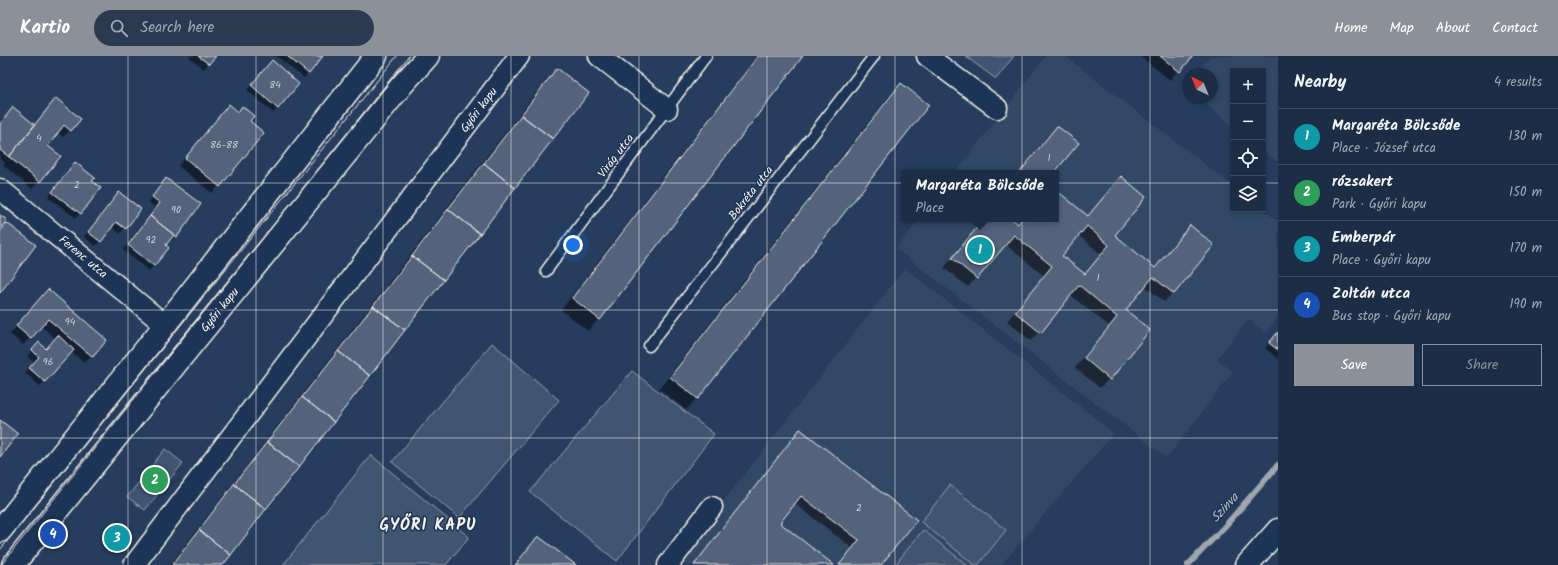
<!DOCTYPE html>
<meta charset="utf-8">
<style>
:root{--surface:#1c2e46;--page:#293a51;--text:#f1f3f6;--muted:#a0a8b3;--line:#3a4a5f;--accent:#8c9099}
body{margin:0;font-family:Kalam,sans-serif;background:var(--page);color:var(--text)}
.controls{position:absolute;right:12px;top:12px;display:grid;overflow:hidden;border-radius:0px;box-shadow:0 2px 6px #0003}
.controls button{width:36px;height:36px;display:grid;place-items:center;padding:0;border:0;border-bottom:1px solid var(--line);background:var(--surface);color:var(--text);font:20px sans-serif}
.compass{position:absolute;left:1182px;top:12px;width:36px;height:36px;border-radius:50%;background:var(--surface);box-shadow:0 2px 6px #0003;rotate:317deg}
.you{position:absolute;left:573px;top:189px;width:14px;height:14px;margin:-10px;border:3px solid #fff;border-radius:50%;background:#1a73e8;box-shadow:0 0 0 6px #1a73e833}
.badge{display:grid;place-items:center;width:26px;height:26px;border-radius:50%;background:var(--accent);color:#fff;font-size:13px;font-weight:700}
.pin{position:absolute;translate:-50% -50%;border:2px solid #fff;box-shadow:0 1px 4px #0006}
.popup{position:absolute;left:901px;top:114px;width:158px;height:52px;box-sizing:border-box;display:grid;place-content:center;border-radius:0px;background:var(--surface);filter:drop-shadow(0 1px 3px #0005);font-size:13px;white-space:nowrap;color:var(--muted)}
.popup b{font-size:15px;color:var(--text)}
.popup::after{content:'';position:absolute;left:50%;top:100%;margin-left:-8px;border:8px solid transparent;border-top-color:var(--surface)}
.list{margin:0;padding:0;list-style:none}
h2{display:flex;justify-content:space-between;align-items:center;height:52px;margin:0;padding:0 16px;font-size:17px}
h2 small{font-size:13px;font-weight:400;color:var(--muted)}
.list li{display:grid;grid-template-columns:26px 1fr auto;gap:12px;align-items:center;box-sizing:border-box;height:56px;padding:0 16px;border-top:1px solid var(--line)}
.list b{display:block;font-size:15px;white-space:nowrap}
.list p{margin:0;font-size:13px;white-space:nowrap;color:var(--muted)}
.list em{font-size:13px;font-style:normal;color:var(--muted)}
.actions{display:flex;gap:8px;padding:12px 16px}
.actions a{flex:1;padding:9px 0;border:1px solid var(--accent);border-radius:0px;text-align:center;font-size:14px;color:var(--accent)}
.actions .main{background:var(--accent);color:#fff}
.icon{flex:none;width:22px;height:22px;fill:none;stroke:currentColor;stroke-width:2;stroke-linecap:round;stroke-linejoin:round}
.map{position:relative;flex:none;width:1278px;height:509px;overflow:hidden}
header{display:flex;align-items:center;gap:24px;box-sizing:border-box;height:56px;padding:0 20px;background:var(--accent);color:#fff}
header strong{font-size:19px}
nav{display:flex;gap:22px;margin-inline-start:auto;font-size:14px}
.search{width:280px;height:36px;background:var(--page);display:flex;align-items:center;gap:10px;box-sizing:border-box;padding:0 14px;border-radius:22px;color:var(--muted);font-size:15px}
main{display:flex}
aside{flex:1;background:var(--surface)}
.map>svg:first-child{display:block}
.built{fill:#334966}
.green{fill:#40546f;stroke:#9aa2ac}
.shadow{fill:#0007;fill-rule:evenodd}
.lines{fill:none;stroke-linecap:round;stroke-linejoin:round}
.stream{stroke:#9fa7ae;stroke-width:6}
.building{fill:#52647b;stroke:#f4f1e8;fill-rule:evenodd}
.service-casing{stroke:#f4f1e8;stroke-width:13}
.minor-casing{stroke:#f4f1e8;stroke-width:23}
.tertiary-casing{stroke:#f4f1e8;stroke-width:25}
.service{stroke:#1d3557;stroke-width:10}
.minor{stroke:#1d3557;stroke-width:20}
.tertiary{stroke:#1d3557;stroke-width:22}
.tram{stroke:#f4f1e8;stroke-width:1}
.grid{fill:none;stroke:#f4f1e8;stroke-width:1;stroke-opacity:0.55}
.labels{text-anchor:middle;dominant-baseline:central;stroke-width:3;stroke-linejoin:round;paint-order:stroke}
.number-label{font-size:10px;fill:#cccecd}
.street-label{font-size:12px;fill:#f4f1e8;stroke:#1d3557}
.water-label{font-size:13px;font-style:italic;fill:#bcbfc2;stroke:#1d3557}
.district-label{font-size:16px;font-weight:bold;letter-spacing:1px;fill:#f4f1e8;stroke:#1d3557}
</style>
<header>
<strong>Kartio</strong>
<div class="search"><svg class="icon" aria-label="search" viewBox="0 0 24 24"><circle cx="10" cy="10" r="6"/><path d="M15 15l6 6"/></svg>Search here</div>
<nav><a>Home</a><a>Map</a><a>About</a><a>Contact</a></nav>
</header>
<main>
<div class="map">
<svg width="1278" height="509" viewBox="0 0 1278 509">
<rect width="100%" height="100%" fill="#263d5d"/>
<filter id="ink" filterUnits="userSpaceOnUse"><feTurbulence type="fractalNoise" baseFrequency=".025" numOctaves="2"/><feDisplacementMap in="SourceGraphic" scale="8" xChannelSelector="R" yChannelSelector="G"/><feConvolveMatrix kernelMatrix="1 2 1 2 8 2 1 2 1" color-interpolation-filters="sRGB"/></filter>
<g filter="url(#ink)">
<!-- built -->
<path class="built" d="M1046 0H1065L1233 130V153H1262L1278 165V261L1266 277 1248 263 1217 303 1233 316 1167 402 896 193 919 163H1056V117H955Z
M1210 0H1278V106L1263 94V15H1233V70L1197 42H1212V18H1195Z
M905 212 1114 377 1001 509H674Z"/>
<!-- green -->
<path class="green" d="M965 0H1014L996 23Z
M492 287 559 344 459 462 392 406Z
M632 315 714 378 617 505 530 436Z
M165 393 183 407 145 454 127 441Z
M371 399 469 481 446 509H283Z
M950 429 1006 474 978 509H975L921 466Z
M923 474 967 509H895Z"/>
<!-- shadow -->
<path class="shadow" d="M190 0H214L204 13 189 1Z
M276 0H322L304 22Z
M757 0H802L599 263 588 275 561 254Z
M1140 0H1191L1170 24Z
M267 11 278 52 273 57 247 34Z
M557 14 221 509H170L544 27Z
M901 28 928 49 697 342 686 354 659 333 890 39Z
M56 44 70 74 63 81 57 76 46 90 60 101 32 133 3 109 5 107 0 103V68L8 57 34 69Z
M229 50 248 65 219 130 212 137 178 110Z
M1057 71 1053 117H1018L1048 80Z
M75 107 90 126 80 157 76 162 48 141Z
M1121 122 1113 179 1154 212 1190 170 1173 237 1164 246 1145 230 1125 255 1109 323 1100 332 1075 312 1109 270 1070 239 1031 285 1007 265 1044 220 1005 188 968 231 944 212 984 163H1011L1017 168 1022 163H1056V135L1087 161ZM1078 179 1101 198 1084 219 1061 200Z
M166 123 200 148 176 180 171 185 169 184 164 189 168 192 149 215 123 194 156 152 148 146Z
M119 137 140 153 120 178 112 171 96 190 84 181Z
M41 242 106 284 85 307 71 296 40 330 25 317 34 306 27 300 39 288 46 294 56 283 41 270 23 289 10 278Z
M1278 277V303L1265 292Z
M793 382 880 509H839L852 492 794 447 778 467 833 509H694Z
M538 481 574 509H513Z"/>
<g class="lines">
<!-- stream -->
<path class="stream" d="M1188 509 1226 469 1278 409"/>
</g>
<!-- building -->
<path class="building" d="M198 0H216L209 8Z
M287 0H323L309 18Z
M758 0H803L600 264 572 242Z
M1160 0H1193L1180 16Z
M272 4 299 28 278 53 251 29Z
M557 12 589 37 553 83 521 59Z
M901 27 929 49 698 343 670 321Z
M56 42 81 63 71 75 64 69 48 90 61 100 40 126 9 101Z
M229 48 238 56 242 50 254 60 250 65 264 77 220 131 185 102Z
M13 51 35 69 9 101 0 94V68Z
M521 59 553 83 515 132 484 107Z
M1057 70 1079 87 1054 117H1019Z
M75 106 95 122 92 125 101 132 81 158 52 136Z
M484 107 515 132 480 178 448 153Z
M1121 120 1146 141 1115 179 1155 212 1190 169 1214 189 1174 238 1153 221 1126 254 1150 274 1110 324 1084 302 1117 261 1079 229 1041 277 1015 256 1052 210 1014 179 977 223 952 202 984 163H1012L1018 168 1022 163H1056V134L1088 160ZM1087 170 1109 189 1085 218 1062 200Z
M166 122 201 148 177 181 150 160 160 147 152 141Z
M119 136 141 153 126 173 116 166 101 186 88 176Z
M448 153 480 178 444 224 412 200Z
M0 159 7 164 0 173Z
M150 160 174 179 166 189 169 192 154 210 128 189Z
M7 167 36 189 0 237V176Z
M412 200 444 224 405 274 373 250Z
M48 233 107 284 93 301 48 263 31 283 16 270Z
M373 250 405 274 370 320 338 295Z
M1278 276V294L1269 287Z
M58 279 74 294 45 326 29 312 39 301 32 294 39 286 46 293Z
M338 295 370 320 334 366 302 341Z
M302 341 334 366 299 411 267 386Z
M0 364 18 378 0 401Z
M800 373 917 464 881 509H839L859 484 801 440 780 467 834 509H694Z
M267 386 299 411 266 453 234 428Z
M234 428 266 453 231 499 199 474Z
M199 474 231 499 223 509H172Z
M538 480 576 509H515Z"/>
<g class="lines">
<defs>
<path id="service" d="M546 215 706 0
M649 290 874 0"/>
<path id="minor" d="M599 0 667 53
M927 0 997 52
M0 133 165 269
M134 509 519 0
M668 509 712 451"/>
<path id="tertiary" d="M0 475 165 269 376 0
M13 509 402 29 428 0
M1247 509 1278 474"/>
</defs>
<!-- service casing -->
<use href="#service" class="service-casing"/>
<!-- minor casing -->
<use href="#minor" class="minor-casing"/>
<!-- tertiary casing -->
<use href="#tertiary" class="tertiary-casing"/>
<!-- service -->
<use href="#service" class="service"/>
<!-- minor -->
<use href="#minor" class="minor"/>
<!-- tertiary -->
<use href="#tertiary" class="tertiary"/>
<!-- tram -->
<path class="tram" d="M0 494 397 0
M1 509 409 0"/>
</g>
</g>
<!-- grid -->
<path class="grid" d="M128 0V509M256 0V509M383 0V509M511 0V509M639 0V509M767 0V509M895 0V509M1022 0V509M1150 0V509M0 127H1233M1263 127H1278M0 254H1278M0 382H1278"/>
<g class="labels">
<!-- number labels -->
<g class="number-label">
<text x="275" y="29">84</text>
<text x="39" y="82">4</text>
<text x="224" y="89">86-88</text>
<text x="1049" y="102">1</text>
<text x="77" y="129">2</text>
<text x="176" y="154">90</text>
<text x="151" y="184">92</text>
<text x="1098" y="222">1</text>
<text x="70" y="266">94</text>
<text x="48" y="306">96</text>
<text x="859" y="452">2</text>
</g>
<!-- street labels -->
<g class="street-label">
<text transform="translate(479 54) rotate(-53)">Győri kapu</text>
<text transform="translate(616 100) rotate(-53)">Virág utca</text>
<text transform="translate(751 137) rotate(-52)">Bokréta utca</text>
<text transform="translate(83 201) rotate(40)">Ferenc utca</text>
<text transform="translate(220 254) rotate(-51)">Győri kapu</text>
</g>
<!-- water labels -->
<g class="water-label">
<text transform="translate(1225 452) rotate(-48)">Szinva</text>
</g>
<!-- district labels -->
<g class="district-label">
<text x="428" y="469">GYŐRI KAPU</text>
</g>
</g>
</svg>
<div class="controls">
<button>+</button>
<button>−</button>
<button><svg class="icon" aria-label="locate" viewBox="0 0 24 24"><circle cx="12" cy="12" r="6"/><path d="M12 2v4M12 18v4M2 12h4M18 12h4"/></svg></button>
<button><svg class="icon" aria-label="layers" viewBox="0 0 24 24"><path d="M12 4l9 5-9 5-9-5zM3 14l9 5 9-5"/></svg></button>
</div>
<svg class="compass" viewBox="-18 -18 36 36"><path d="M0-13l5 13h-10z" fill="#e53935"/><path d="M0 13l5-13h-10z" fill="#a0a8b3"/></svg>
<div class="you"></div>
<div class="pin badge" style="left:980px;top:194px;background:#0f9aa8">1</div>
<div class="popup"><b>Margaréta Bölcsőde</b>Place</div>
<div class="pin badge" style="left:155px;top:424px;background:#2e9e5b">2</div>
<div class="pin badge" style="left:117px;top:482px;background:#0f9aa8">3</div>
<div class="pin badge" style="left:53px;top:478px;background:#1a4fb4">4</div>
</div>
<aside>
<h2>Nearby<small>4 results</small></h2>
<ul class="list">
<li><span class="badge" style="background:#0f9aa8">1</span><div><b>Margaréta Bölcsőde</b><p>Place · József utca</p></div><em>130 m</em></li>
<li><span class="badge" style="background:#2e9e5b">2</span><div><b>rózsakert</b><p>Park · Győri kapu</p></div><em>150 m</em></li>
<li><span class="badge" style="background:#0f9aa8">3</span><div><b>Emberpár</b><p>Place · Győri kapu</p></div><em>170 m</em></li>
<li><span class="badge" style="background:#1a4fb4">4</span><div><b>Zoltán utca</b><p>Bus stop · Győri kapu</p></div><em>190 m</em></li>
</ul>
<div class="actions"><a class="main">Save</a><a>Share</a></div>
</aside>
</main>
